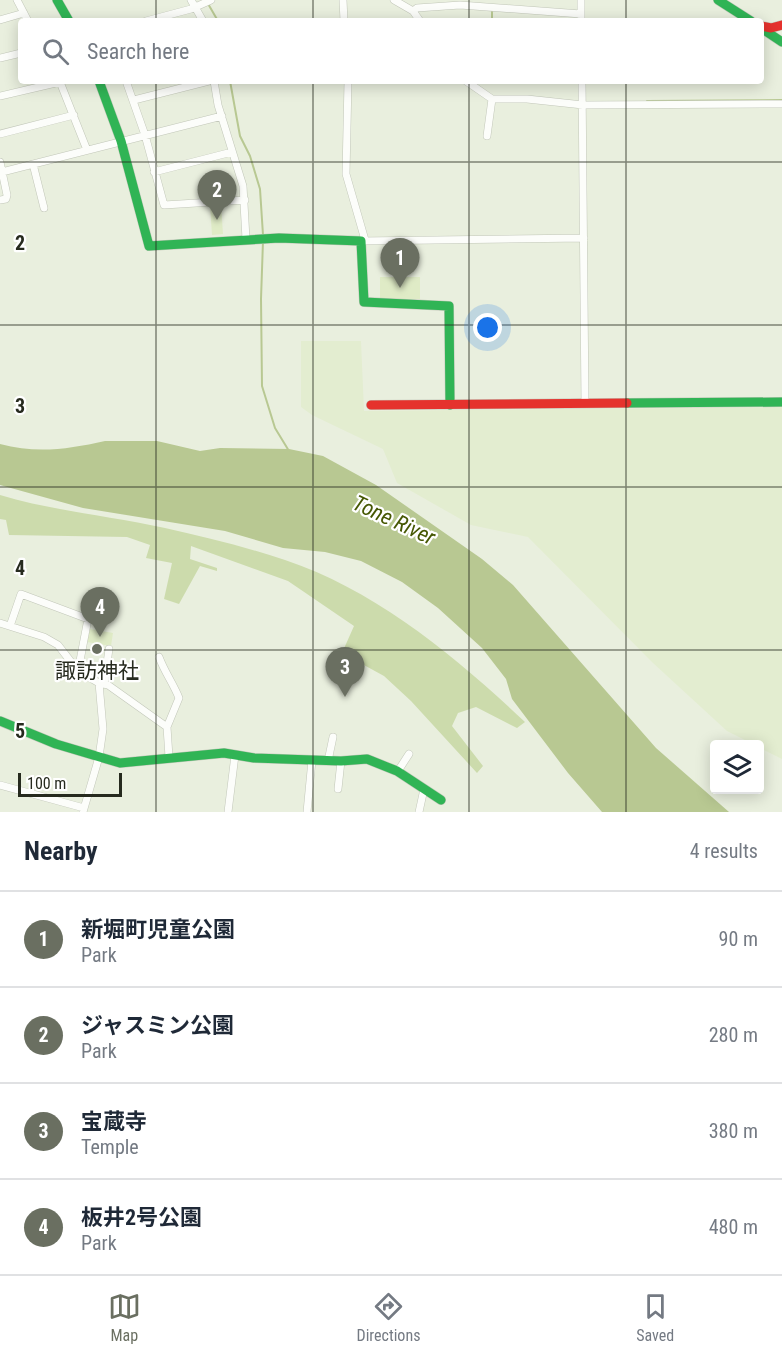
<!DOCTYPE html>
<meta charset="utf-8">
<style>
:root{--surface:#fff;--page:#f6f6f7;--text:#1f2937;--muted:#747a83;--line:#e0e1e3;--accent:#6a6f61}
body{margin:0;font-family:"Roboto Condensed","Noto Sans JP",sans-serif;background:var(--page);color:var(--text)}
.controls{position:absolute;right:18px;bottom:18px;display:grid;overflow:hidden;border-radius:6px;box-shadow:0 3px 15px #0003}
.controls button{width:54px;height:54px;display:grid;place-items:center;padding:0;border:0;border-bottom:2px solid var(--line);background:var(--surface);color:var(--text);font:30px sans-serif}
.scale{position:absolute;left:18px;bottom:15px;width:104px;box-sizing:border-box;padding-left:6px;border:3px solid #262a1e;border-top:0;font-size:16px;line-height:21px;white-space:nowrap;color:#262a1e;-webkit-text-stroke:4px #fff;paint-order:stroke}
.you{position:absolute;left:488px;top:328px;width:21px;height:21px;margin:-15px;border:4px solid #fff;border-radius:50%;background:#1a73e8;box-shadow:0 0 0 9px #1a73e833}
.badge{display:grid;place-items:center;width:39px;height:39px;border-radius:50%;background:var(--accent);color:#fff;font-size:20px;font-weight:700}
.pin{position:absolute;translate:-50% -50px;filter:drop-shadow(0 2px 3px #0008)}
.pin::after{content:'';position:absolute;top:32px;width:21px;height:18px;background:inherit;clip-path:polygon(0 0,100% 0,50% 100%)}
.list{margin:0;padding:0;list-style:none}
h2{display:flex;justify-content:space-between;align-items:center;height:78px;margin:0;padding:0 24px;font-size:26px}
h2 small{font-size:20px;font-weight:400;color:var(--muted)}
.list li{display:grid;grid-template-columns:39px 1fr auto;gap:18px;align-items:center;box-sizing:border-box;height:96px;padding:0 24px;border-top:2px solid var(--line)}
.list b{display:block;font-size:22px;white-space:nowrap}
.list p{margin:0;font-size:20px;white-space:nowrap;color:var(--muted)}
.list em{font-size:20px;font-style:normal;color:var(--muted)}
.icon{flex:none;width:33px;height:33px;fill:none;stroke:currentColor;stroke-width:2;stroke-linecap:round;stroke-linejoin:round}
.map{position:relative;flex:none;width:782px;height:812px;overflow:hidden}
.search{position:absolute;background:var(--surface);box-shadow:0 3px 15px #0003;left:18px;right:18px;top:18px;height:66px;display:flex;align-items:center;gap:15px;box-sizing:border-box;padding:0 21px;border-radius:6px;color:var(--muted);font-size:22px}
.sheet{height:462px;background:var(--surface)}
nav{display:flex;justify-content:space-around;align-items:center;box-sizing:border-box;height:84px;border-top:2px solid var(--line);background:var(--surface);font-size:16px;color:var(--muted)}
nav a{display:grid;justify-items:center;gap:3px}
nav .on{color:var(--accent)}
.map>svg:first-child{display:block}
.built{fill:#e3edd0}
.green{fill:#dfebc6}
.forest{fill:#ccdbac}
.water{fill:#b8c892}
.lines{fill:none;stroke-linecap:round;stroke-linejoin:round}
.stream{stroke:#b8c892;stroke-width:2}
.street-casing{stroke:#c2c7b9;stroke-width:8}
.fast-casing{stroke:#c2c7b9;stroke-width:10}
.jam-casing{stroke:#c2c7b9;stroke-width:10}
.street{stroke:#fcfdfa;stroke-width:7}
.fast{stroke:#30b455;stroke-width:9}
.jam{stroke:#e5322d;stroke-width:9}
.grid{fill:none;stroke:#262a1e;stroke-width:1.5;stroke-opacity:0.55}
.poi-dot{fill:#6a6f61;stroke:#fff;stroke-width:2}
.labels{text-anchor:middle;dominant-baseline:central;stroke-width:4.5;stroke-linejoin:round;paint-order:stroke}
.poi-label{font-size:21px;fill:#262a1e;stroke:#fff}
.water-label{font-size:22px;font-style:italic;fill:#465804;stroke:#fff}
.grid-label{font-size:20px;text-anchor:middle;font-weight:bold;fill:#262a1e;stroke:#fff;stroke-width:4.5;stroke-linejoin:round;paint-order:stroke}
</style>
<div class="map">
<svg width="782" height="812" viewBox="0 0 782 812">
<rect width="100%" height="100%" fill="#e9efde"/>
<!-- built -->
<path class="built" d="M301 341H361L364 411 782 407V759L760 748V744H753L727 731 653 663 528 537 471 525 397 483 383 449 312 415 301 407Z"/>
<!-- green -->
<path class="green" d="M221 204 223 234 212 235 210 205Z
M380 277H420V299H380Z
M90 629 113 633 111 646 87 642Z"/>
<!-- forest -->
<path class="forest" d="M0 495C53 511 111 516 165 528 205 537 246 547 285 560 377 591 455 656 525 722L517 728 476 707 458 713 452 726 483 766 477 773 411 701 384 676 342 653 354 626 288 581 191 546 190 559 217 568V571L200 566 179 604 164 599 172 563 146 558 150 545 127 537 9 535 6 520 0 519Z"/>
<!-- water -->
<path class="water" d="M105 441H157L200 451 220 448 289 449 323 456 376 485 482 559 513 585 656 748 729 812H602L568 773 512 699 506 679 482 648 438 608 402 582 361 561 325 552 283 548 225 531 83 508 0 485V444C37 454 69 449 105 441Z"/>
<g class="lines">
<!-- stream -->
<path class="stream" d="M207 2 218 21
M492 12V21
M230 81 240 136 250 156 260 189 263 235
M647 101 782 100
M263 241 261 299 262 386 275 428 289 451"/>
<defs>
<path id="street" d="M17 0 28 21
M191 0 203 21
M343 0 344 21
M394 0 413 11 420 21
M581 0V21
M413 11 417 8 460 5 581 14
M0 20 24 13
M146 21 191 9 211 0
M0 58 21 53
M126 81 145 135 164 205 245 200
M214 81 218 105 243 186 246 239
M348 81 346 174 365 240
M466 81 492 99H527L583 105 782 104
M582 81 585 403
M0 96 60 82 87 150
M134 100 209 81
M0 134 74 115
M487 136 492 99
M0 162 7 195 6 199 0 200
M33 164 44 208
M2 172 222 116
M154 172 232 152
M361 241 584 238
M0 623 44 637 58 645 78 671 99 683 103 729 99 757 83 812
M10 626 21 594 88 619 78 671
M159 657C165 673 173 683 179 698L167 727 169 757
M99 683 108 685 167 727
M104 684 109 649
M328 761 333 737
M398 771 409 754
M0 785 84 808
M338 789 341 761
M228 812 235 755
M307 812 312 760
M419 812 424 789"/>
<path id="fast" d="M57 0 69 21
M718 0 751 21
M761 28 782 42
M99 81 121 141 149 246 279 238 361 241 364 302 449 306 450 405
M627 403 782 402
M0 721 56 744 120 763 224 753 254 758 341 761 367 759 397 771 441 800"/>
<path id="jam" d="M761 26 771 28 782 25
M371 405 627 403"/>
</defs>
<!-- street casing -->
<use href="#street" class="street-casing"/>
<!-- fast casing -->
<use href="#fast" class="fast-casing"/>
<!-- jam casing -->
<use href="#jam" class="jam-casing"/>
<!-- street -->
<use href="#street" class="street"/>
<!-- fast -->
<use href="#fast" class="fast"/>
<!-- jam -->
<use href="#jam" class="jam"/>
</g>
<!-- grid -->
<path class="grid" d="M156 0V21M313 0V21M469 0V21M626 0V21M156 81V812M313 81V812M469 81V812M626 81V812M0 162H782M0 325H782M0 487H782M0 650H782"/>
<!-- markers -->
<circle class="poi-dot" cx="97" cy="649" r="6"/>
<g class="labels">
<!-- poi labels -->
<g class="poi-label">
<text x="97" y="671">諏訪神社</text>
</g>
<!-- water labels -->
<g class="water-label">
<text transform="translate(394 520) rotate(25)">Tone River</text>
</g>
</g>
<g class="grid-label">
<text x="20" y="250">2</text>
<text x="20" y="413">3</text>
<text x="20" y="575">4</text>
<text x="20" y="738">5</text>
</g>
</svg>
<div class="controls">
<button><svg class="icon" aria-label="layers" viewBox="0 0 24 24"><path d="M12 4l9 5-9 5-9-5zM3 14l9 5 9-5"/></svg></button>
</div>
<div class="scale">100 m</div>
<div class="you"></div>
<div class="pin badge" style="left:400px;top:288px">1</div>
<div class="pin badge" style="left:217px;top:220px">2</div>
<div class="pin badge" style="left:345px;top:697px">3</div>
<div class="pin badge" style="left:100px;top:637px">4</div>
<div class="search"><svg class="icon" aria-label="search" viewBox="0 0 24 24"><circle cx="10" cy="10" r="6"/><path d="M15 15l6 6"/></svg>Search here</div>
</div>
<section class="sheet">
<h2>Nearby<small>4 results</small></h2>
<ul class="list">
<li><span class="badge">1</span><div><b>新堀町児童公園</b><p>Park</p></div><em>90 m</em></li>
<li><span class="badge">2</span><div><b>ジャスミン公園</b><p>Park</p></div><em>280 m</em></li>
<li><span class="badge">3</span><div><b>宝蔵寺</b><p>Temple</p></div><em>380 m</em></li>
<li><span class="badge">4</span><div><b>板井2号公園</b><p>Park</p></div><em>480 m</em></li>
</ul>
</section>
<nav>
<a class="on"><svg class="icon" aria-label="map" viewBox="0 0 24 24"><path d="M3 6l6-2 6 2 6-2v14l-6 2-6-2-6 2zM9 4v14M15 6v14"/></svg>Map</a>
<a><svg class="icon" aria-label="directions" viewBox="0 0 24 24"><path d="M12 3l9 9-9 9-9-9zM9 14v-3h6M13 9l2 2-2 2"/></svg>Directions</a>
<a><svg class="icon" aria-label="saved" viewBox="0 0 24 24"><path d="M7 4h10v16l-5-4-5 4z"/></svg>Saved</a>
</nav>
